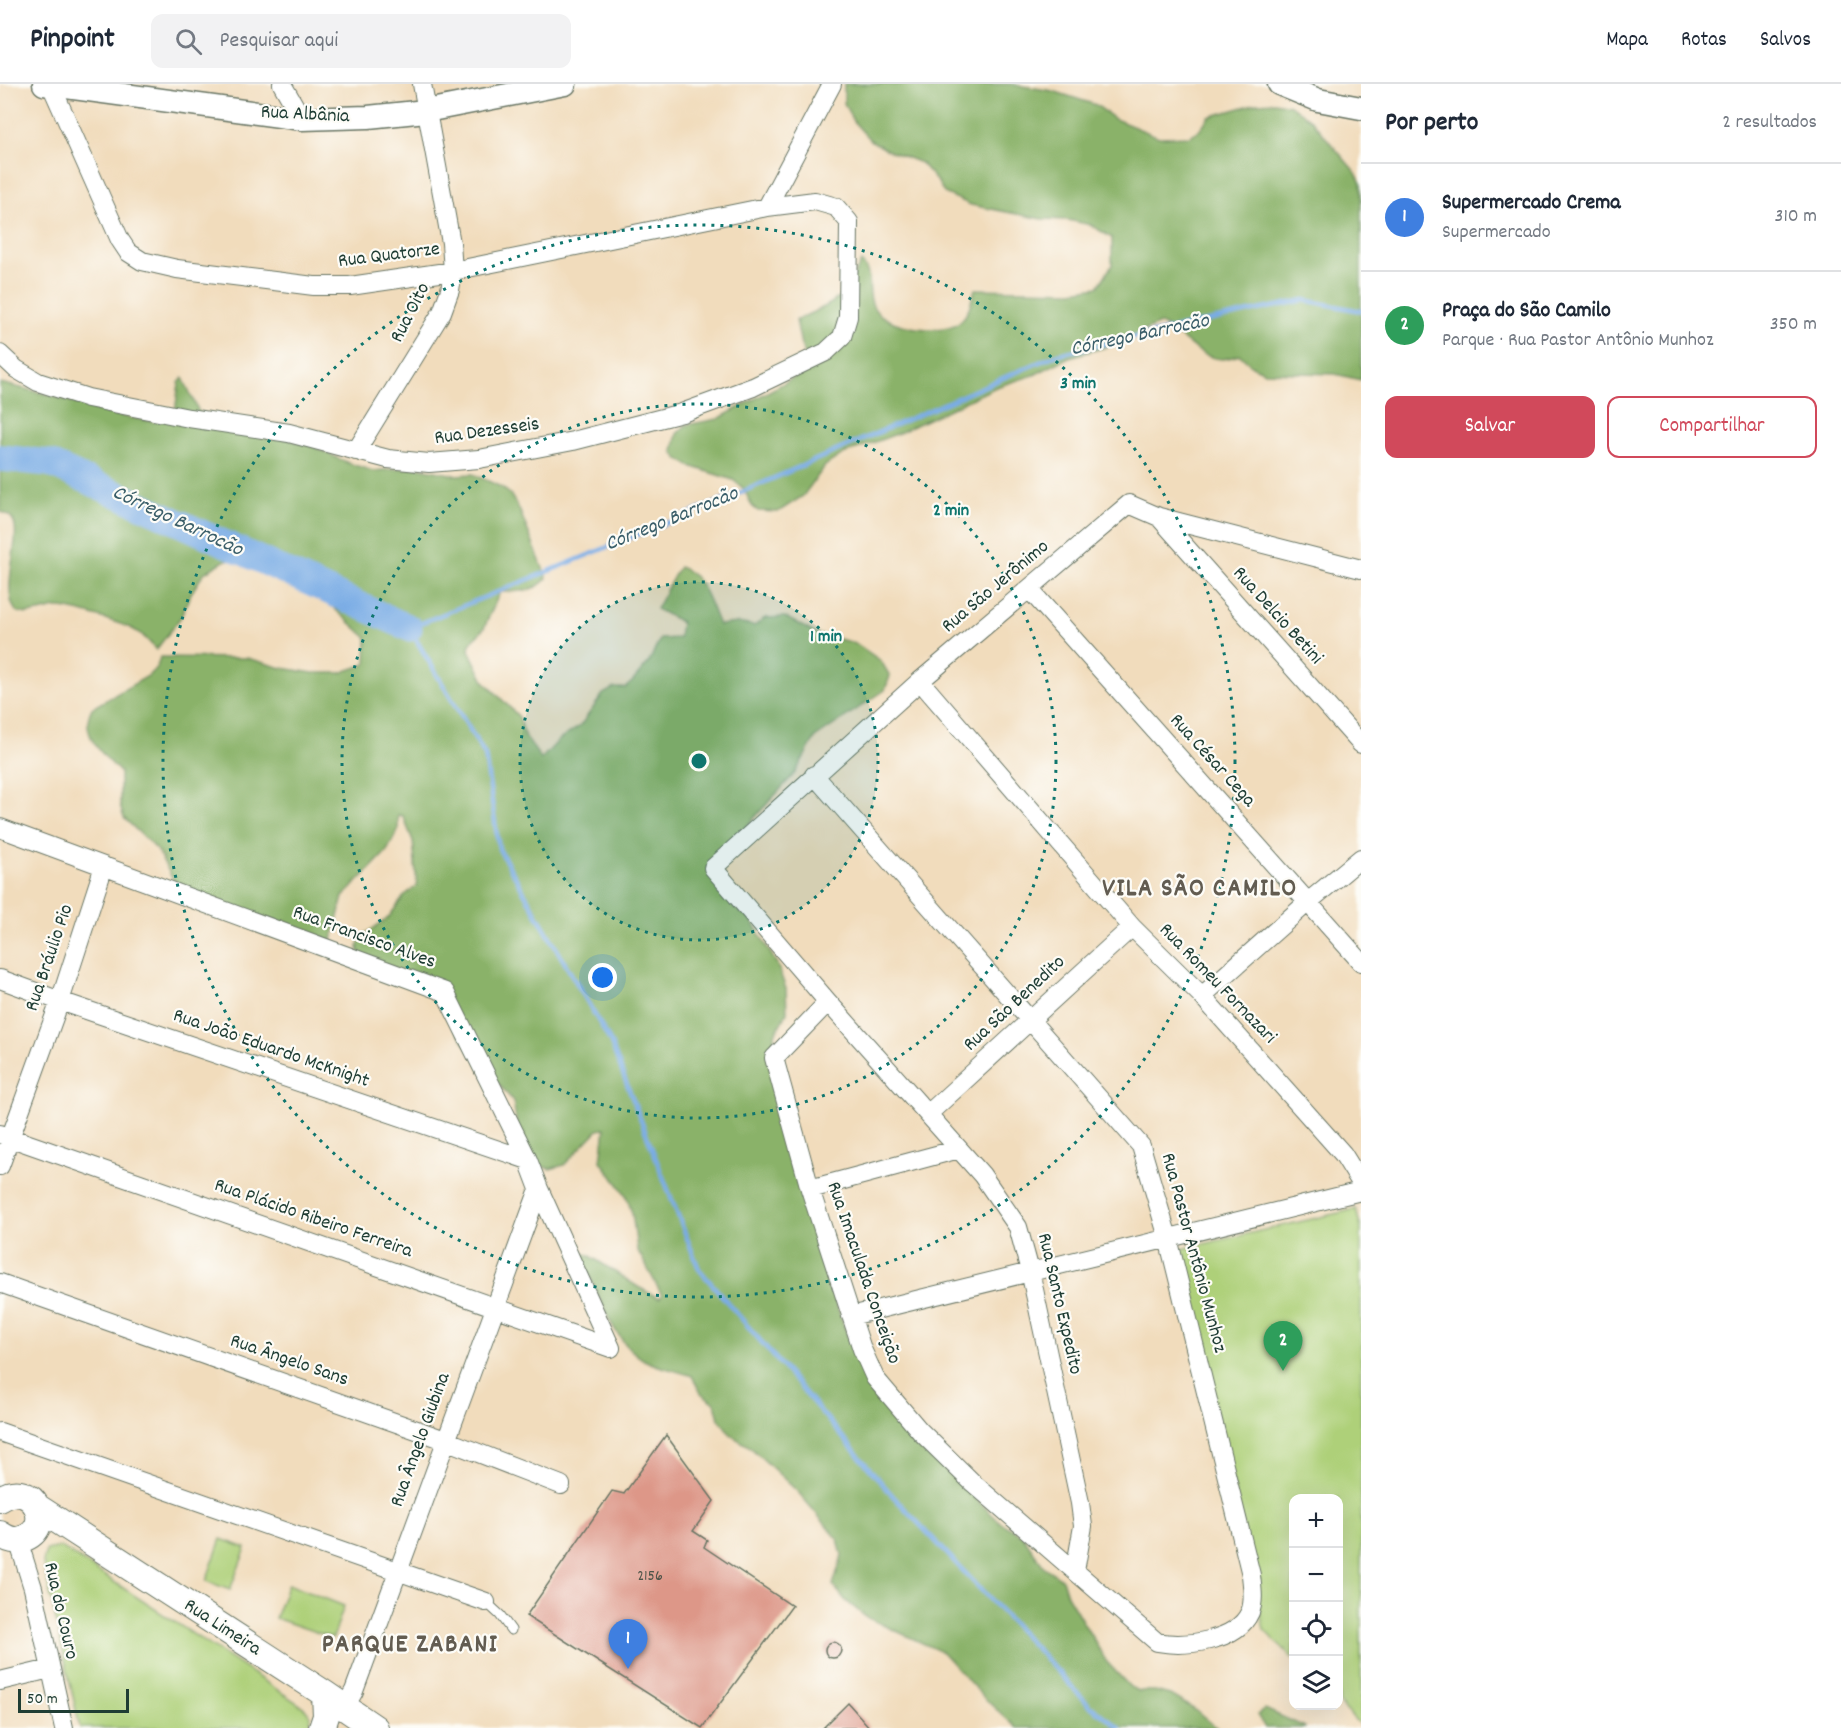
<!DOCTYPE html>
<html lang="pt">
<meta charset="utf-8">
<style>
:root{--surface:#fff;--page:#f2f2f3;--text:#1f2937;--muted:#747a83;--line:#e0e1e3;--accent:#d1495b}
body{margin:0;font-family:Dekko,sans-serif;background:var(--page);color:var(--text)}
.controls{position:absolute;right:18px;bottom:18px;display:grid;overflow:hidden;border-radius:12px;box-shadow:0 6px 24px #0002}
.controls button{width:54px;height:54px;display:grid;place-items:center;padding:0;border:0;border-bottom:2px solid var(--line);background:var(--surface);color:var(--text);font:30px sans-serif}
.scale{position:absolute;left:18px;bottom:15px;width:111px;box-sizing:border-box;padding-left:6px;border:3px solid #1f3d34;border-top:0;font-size:16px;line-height:21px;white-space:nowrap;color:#1f3d34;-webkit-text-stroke:4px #fdfcf7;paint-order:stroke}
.you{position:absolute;left:603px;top:894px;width:21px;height:21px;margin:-15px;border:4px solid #fff;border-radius:50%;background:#1a73e8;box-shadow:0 0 0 9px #1a73e833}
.badge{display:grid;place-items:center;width:39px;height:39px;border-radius:50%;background:var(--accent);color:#fff;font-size:20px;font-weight:700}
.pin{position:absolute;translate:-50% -50px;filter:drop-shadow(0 2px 3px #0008)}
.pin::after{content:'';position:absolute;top:32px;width:21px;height:18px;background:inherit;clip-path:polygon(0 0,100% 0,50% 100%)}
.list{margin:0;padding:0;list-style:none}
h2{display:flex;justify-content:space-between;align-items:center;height:78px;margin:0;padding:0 24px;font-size:26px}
h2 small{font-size:20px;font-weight:400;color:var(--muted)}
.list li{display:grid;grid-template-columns:39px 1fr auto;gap:18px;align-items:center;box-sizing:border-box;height:108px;padding:0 24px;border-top:2px solid var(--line)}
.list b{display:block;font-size:22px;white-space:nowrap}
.list p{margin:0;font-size:20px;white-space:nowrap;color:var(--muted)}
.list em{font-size:20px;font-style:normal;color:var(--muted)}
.actions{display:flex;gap:12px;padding:18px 24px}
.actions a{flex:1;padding:14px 0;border:2px solid var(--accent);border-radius:12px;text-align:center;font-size:21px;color:var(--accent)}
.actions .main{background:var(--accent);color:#fff}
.icon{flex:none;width:33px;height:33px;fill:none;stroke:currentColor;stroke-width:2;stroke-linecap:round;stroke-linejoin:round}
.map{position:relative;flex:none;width:1361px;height:1644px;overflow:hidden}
header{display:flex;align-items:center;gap:36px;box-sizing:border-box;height:84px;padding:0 30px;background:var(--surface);border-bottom:2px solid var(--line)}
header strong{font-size:28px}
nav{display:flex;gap:33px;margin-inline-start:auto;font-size:21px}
.search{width:420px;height:54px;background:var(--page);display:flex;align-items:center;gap:15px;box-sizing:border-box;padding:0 21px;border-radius:12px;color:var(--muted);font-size:22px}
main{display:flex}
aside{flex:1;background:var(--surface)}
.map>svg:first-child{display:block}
.green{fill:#aed079;stroke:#668656;stroke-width:1.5}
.forest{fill:#8ab269;stroke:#54784e;stroke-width:1.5}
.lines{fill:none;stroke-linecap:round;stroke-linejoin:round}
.stream{stroke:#79ace5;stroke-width:4.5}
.river{stroke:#79ace5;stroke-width:27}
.building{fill:#dd9788}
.service-casing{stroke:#687564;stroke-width:11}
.minor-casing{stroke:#687564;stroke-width:20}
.tertiary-casing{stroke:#687564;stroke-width:25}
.secondary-casing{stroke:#687564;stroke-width:28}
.service{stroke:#fff;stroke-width:9}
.minor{stroke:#fff;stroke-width:18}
.tertiary{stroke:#fff;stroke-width:22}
.secondary{stroke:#fff;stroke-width:26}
.ring{fill:none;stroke:#0f766e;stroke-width:3;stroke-dasharray:3 6}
.labels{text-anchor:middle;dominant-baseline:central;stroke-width:4.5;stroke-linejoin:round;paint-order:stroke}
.number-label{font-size:16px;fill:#4e5449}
.street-label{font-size:20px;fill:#1f3d34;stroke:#fdfcf7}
.water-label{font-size:21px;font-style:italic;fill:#3a5e69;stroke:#fdfcf7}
.district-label{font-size:26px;font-weight:bold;letter-spacing:1.5px;fill:#625c51;stroke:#fdfcf7}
.centre{fill:#0f766e;stroke:#fdfcf7;stroke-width:3}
.ring-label{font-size:18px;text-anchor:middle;font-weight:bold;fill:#0f766e;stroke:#fdfcf7;stroke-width:4.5;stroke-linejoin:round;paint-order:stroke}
</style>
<header>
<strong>Pinpoint</strong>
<div class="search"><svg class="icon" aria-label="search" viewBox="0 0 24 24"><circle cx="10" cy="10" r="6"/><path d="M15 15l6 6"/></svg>Pesquisar aqui</div>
<nav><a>Mapa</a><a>Rotas</a><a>Salvos</a></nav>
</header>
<main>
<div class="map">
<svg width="1361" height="1644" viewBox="0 0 1361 1644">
<rect width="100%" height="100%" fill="#fdfcf7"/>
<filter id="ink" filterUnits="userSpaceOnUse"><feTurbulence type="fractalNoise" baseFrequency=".0167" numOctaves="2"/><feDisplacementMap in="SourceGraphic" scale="12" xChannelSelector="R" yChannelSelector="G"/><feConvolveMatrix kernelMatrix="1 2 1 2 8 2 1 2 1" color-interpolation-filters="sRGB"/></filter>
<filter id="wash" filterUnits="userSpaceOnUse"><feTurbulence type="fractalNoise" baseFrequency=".008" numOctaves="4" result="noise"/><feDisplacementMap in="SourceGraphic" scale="24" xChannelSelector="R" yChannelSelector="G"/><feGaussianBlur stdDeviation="1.35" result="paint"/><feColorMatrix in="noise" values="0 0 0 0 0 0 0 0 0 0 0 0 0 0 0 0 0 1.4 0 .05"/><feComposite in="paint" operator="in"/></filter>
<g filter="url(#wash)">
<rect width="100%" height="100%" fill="#f1dcbc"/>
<!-- green -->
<path class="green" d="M1356 1125 1361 1145V1642L1339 1619 1338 1414H1294L1293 1575 1264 1546 1243 1442 1177 1166Z
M221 1455 246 1464 230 1506 206 1497Z
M61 1463 305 1624 311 1632 309 1644H80L43 1478 46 1466Z
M288 1500 344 1522 333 1554 275 1534Z"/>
<!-- forest -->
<path class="forest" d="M844 0H1010L1053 7 1096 21 1115 35 1159 53 1190 52 1199 46 1209 33 1257 19 1275 18 1290 21 1312 37 1356 89 1361 99V296L1335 290 1265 288 1252 282 1240 271C1235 272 1228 275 1222 275 1196 274 1182 249 1160 240L1141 248 1134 254H1123L1110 262 1069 273 1034 291 996 303 899 349 843 370 825 382 803 412 778 428 758 427 752 422 744 405 733 396 690 382 677 374 673 367 677 350 686 341 718 335 806 287 808 277 801 261 796 236C835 218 842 219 861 178 874 190 866 208 873 222 883 244 942 252 959 238 969 231 971 217 975 205L1072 207 1098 203 1112 181V154L1091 141 1068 136 1042 135 971 121 944 109 939 100 921 79 887 66 870 56 853 37 844 19Z
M183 294 199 328 314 363 348 379 373 387 416 383 455 391 473 390 501 403 510 410 519 425 547 494C535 509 517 507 500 508L484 544 470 560 469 566 484 597 519 633 525 652 541 675 559 656 580 642 603 610 614 604H625L633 597 649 578 660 555 679 554 681 538 656 525 679 483C703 490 710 521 719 541L737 539 754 542 765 534 785 533 817 550 855 559 881 577 890 592 885 606 815 654 795 689 729 762 722 774 724 809 734 824 750 834 777 880 786 905 787 928 775 950 772 966 778 1026 794 1077 807 1103 822 1180 848 1253 862 1283 912 1360 942 1383 1001 1439 1023 1452 1044 1483 1062 1495 1067 1511 1106 1577 1130 1603 1138 1607H1155L1170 1611 1197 1627 1217 1644H1017L986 1616 942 1568 866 1533 845 1516 833 1501 842 1472 838 1455 798 1408 749 1362 732 1352 719 1335 715 1319 701 1309 692 1292C676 1286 659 1284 644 1276 610 1256 600 1209 583 1178L574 1173 581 1169 589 1171 638 1203 659 1214 662 1211 637 1165 632 1129 626 1111 601 1077 605 1044 598 1046 564 1081 550 1085 538 1081 519 1054 513 1017 468 964 440 920 420 903 359 870 358 861 362 852 388 834 405 811 417 802 413 757 403 732 398 731V746L387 767 343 813 332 856 321 866 175 799 157 766 124 734 120 722V688C103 671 78 650 92 624L148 592 157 583 160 573 247 574 282 584 313 589H340L366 580 367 554 327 518 293 482 271 468 226 476 204 489 190 511 181 533 156 566C150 558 145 552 136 547 125 540 69 523 57 524 46 525 26 534 16 527 0 508 21 456 14 438 11 431 6 430 0 427V382L9 380 11 377 0 375V299L50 311 114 331 155 338 175 328 179 299Z
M1265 1625 1305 1643V1644H1265L1257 1631Z"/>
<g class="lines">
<!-- stream -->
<path class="stream" d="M1120 1644 1090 1622 893 1412 699 1185 610 957 499 765 485 671 409 544 733 412 1058 270 1304 216 1361 227"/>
<!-- river -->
<path class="river" d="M0 374 49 379 409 544"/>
</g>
<g id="blocks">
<!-- building -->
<path class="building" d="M666 1351 714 1417 693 1447 707 1456 704 1463 792 1522 702 1644 526 1532 612 1407 624 1410Z
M825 1566a8 8 0 1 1 16 0a8 8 0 1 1-16 0Z
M848 1619 870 1644H823Z"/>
</g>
</g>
<g filter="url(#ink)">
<use href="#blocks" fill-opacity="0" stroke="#687564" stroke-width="1.5"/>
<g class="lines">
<defs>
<path id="service" d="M486 1518 500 1531 511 1546"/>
<path id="minor" d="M282 0 302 35
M767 123 832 0
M0 270 16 285 38 298 88 314 189 334 289 349 388 375 429 379 479 375 573 357 682 329 753 303 826 268 842 253 848 233 849 138 836 123 815 117 767 123 453 187 350 202H314L177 185 142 177 128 168 120 156 51 1
M356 367 442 228 450 206 453 187 451 159 422 0
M1159 433 1361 660
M1029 505 1361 878
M920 597 1132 843 1202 912 1343 1070 1361 1099
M814 691 1141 1062 1168 1154 1251 1491C1252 1502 1255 1517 1250 1528 1237 1558 1184 1563 1157 1558L973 1399 920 1347 875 1294 862 1265 810 1105 774 974 828 918
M0 744 445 908 528 1076 539 1105 611 1264
M0 895 60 917 528 1076
M1202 912 1308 818 1361 774
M928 1030 1132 843
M0 1050 611 1264
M0 1082 60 917 104 782
M810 1105 959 1065
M0 1199 445 1356 561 1401
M851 1232 1361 1107
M0 1348 486 1518
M18 1456 33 1504 64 1644
M1075 1487 1083 1442 1080 1419 1030 1187 1018 1143 982 1091 828 918 713 784 920 597 1129 420 1159 433 1361 485
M0 1597 50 1585
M345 1623 354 1607 539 1105"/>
<path id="tertiary" d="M44 0 302 35 368 33 426 27 565 0
M1279 0 1318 16 1361 24"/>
<path id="secondary" d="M0 1415C35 1393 56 1445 22 1455 14 1458 7 1455 0 1450
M37 1423 325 1610 375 1644
M322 1644 326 1632 325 1610"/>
</defs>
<!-- service casing -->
<use href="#service" class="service-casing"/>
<!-- minor casing -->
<use href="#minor" class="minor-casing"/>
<!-- tertiary casing -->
<use href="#tertiary" class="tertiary-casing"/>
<!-- secondary casing -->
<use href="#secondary" class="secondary-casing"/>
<!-- service -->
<use href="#service" class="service"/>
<!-- minor -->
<use href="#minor" class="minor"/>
<!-- tertiary -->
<use href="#tertiary" class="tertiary"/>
<!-- secondary -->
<use href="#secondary" class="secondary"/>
</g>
</g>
<!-- distance rings -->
<circle cx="699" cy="677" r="179" fill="#0f766e" fill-opacity=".12"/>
<g class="ring">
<circle cx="699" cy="677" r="179"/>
<circle cx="699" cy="677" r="357"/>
<circle cx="699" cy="677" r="536"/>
</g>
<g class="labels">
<!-- number labels -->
<g class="number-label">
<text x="650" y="1492">2156</text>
</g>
<!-- street labels -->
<g class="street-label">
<text transform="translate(305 31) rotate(3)">Rua Albânia</text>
<text transform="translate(389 172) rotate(-7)">Rua Quatorze</text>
<text transform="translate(411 229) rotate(-63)">Rua Oito</text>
<text transform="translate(487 348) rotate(-8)">Rua Dezesseis</text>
<text transform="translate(996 503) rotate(-40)">Rua São Jerônimo</text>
<text transform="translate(1277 532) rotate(48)">Rua Delcio Betini</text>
<text transform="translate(1212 677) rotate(48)">Rua César Cega</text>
<text transform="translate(364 854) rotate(20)">Rua Francisco Alves</text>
<text transform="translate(50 874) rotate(-71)">Rua Bráulio Pio</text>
<text transform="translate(1217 900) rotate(46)">Rua Romeu Fornazari</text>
<text transform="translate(1015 920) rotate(-43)">Rua São Benedito</text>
<text transform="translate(271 965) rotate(19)">Rua João Eduardo McKnight</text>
<text transform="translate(313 1135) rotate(19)">Rua Plácido Ribeiro Ferreira</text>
<text transform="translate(1193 1169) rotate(75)">Rua Pastor Antônio Munhoz</text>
<text transform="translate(863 1189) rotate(71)">Rua Imaculada Conceição</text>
<text transform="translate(1059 1220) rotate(77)">Rua Santo Expedito</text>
<text transform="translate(289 1277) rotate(19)">Rua Ângelo Sans</text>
<text transform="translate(421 1356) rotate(-70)">Rua Ângelo Giubina</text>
<text transform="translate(60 1527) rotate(77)">Rua do Couro</text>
<text transform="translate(222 1544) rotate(33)">Rua Limeira</text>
</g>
<!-- water labels -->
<g class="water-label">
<text transform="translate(1140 252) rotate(-12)">Córrego Barrocão</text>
<text transform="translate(672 436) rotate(-22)">Córrego Barrocão</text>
<text transform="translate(177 438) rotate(25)">Córrego Barrocão</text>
</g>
<!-- district labels -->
<g class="district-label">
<text x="1200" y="805">VILA SÃO CAMILO</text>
<text x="410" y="1561">PARQUE ZABANI</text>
</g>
</g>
<circle cx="699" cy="677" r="9" class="centre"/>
<g class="ring-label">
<text x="1078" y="304">3 min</text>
<text x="951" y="431">2 min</text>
<text x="826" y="557">1 min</text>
</g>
</svg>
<div class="controls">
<button>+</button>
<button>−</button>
<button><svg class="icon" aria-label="locate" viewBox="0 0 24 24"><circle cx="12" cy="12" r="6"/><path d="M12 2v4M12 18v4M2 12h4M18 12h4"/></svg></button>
<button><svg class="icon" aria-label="layers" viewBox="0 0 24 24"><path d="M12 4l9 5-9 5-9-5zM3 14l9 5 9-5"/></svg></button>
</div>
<div class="scale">50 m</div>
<div class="you"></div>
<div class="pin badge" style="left:628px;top:1585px;background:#3f7fe0">1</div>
<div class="pin badge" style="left:1283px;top:1287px;background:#2e9e5b">2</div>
</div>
<aside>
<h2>Por perto<small>2 resultados</small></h2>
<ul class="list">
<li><span class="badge" style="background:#3f7fe0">1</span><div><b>Supermercado Crema</b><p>Supermercado</p></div><em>310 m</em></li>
<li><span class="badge" style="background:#2e9e5b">2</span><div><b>Praça do São Camilo</b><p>Parque · Rua Pastor Antônio Munhoz</p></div><em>350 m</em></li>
</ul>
<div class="actions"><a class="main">Salvar</a><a>Compartilhar</a></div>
</aside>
</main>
